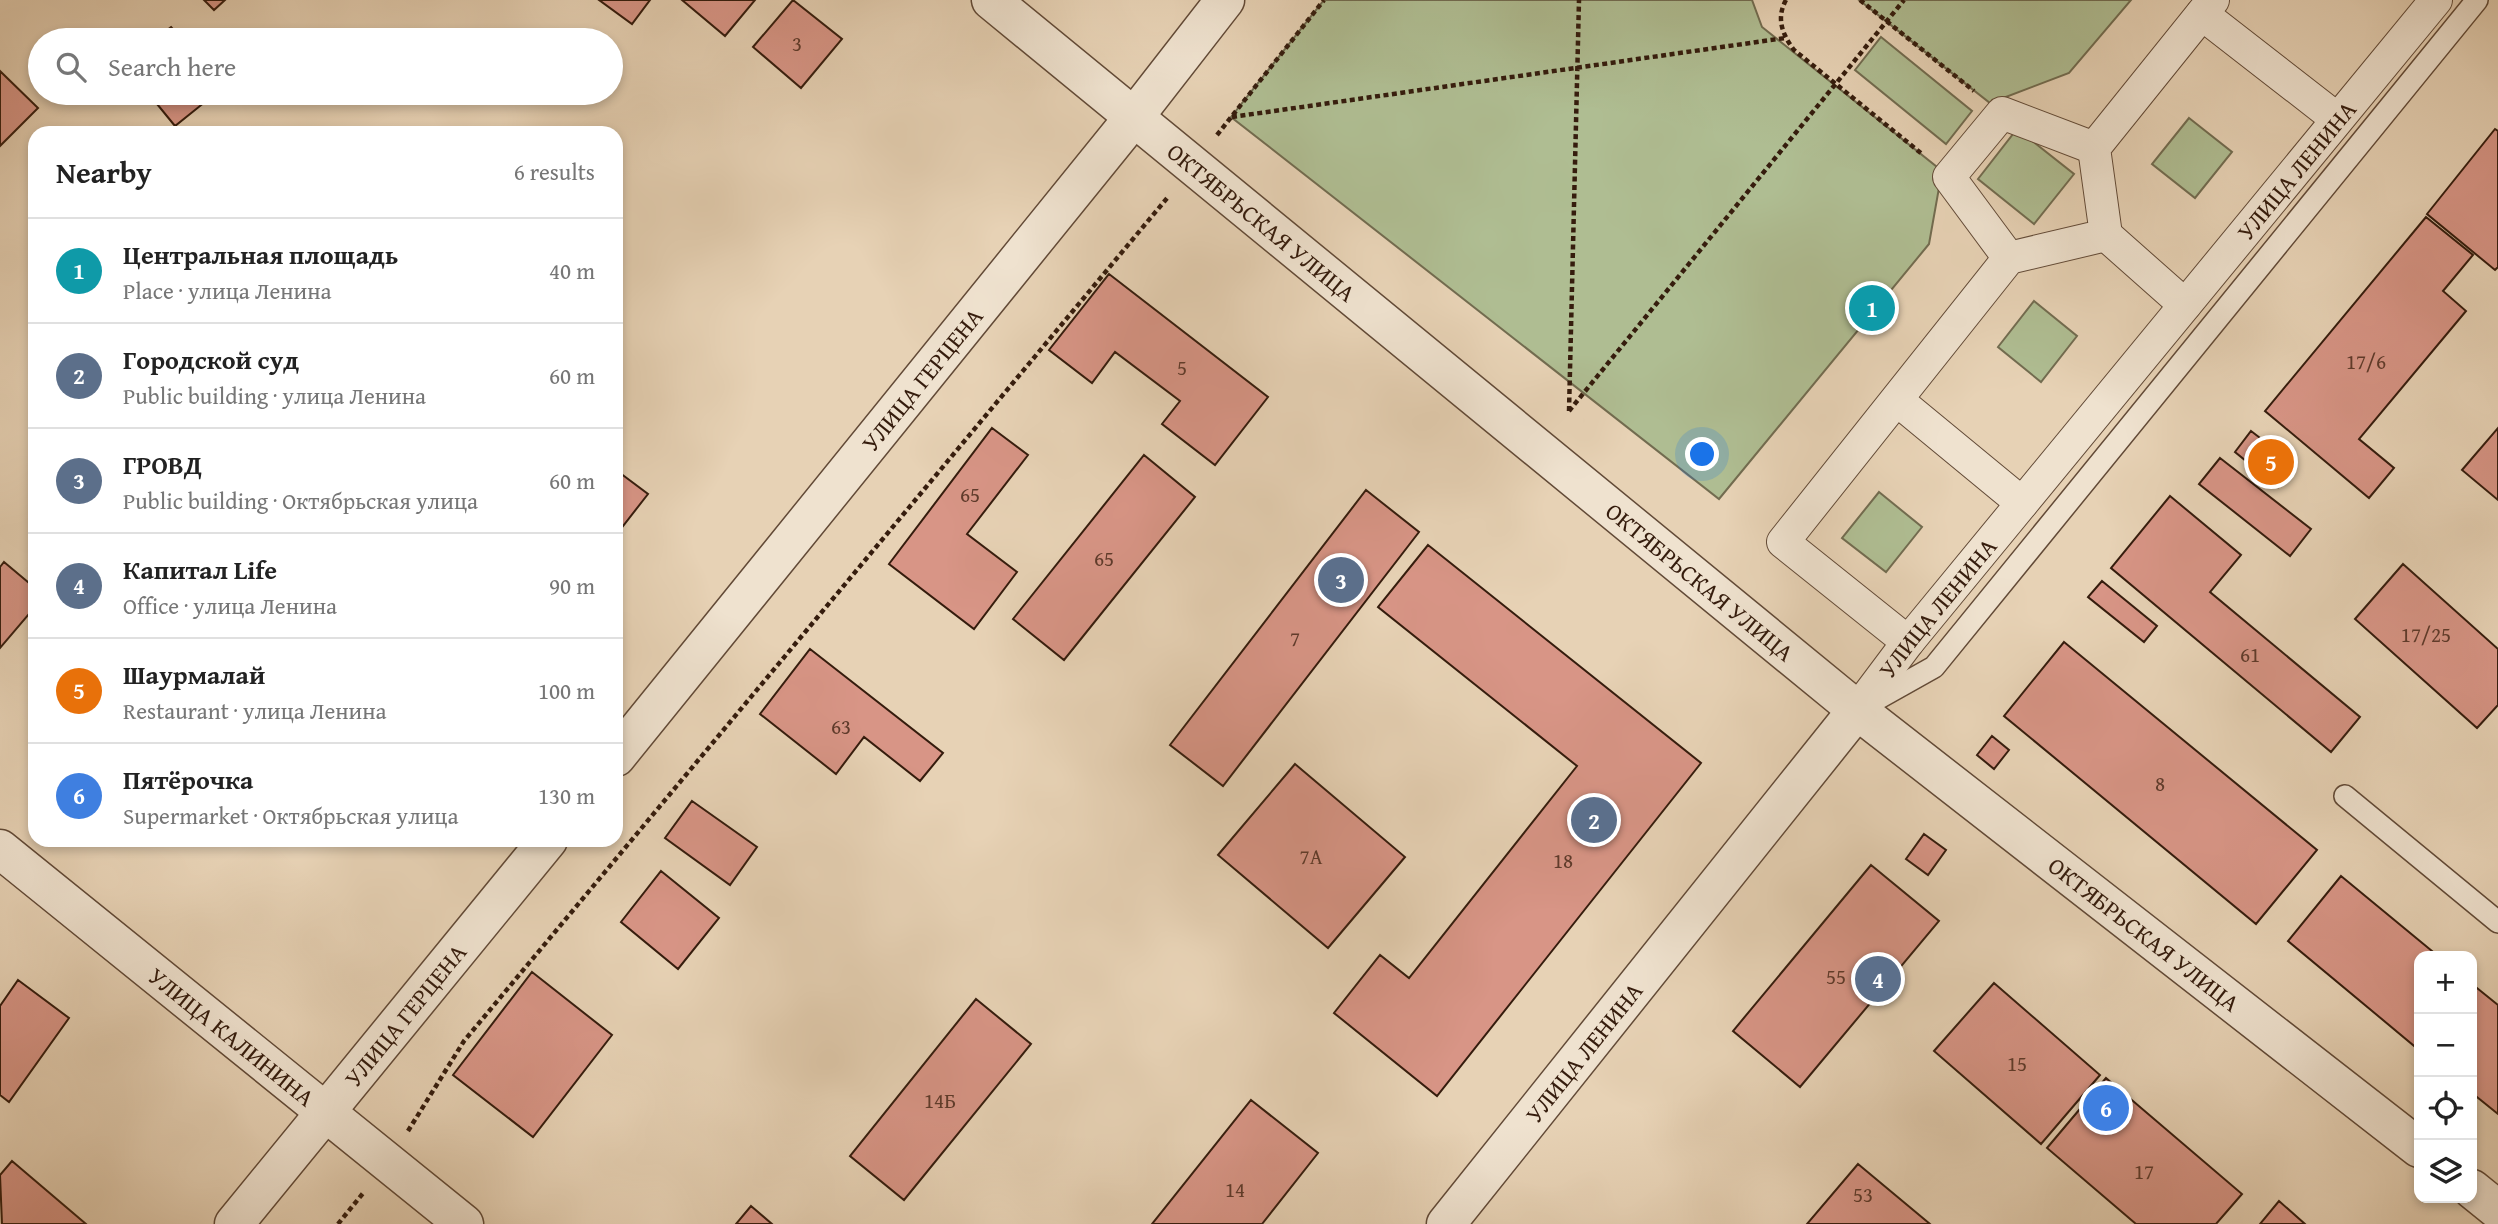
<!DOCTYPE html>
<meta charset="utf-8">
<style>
:root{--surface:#fff;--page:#f6f6f6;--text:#222;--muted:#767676;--line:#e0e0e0;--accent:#d93025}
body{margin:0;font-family:"Gentium Book Plus",serif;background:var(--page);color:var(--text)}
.controls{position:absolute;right:21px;bottom:21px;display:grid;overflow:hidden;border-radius:14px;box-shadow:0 4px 10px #0003}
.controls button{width:63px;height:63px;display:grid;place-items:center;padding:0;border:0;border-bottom:2px solid var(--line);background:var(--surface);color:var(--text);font:35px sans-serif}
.you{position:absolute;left:1703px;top:455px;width:24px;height:24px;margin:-18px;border:5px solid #fff;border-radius:50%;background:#1a73e8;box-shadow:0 0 0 10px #1a73e833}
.badge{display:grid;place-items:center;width:46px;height:46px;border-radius:50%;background:var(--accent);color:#fff;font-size:23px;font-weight:700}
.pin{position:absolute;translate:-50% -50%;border:4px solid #fff;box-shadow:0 2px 7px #0006}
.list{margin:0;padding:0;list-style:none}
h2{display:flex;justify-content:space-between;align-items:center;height:91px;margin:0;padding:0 28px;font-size:30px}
h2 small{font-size:23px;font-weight:400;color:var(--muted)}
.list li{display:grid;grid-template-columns:46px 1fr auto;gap:21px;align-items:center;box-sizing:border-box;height:105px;padding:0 28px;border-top:2px solid var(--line)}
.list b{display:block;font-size:26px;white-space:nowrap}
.list p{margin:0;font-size:23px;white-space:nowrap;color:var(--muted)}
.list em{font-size:23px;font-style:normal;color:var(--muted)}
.icon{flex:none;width:38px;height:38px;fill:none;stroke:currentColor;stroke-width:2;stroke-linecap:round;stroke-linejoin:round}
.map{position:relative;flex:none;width:2498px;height:1224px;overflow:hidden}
.search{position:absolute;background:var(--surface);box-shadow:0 4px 10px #0003;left:28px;top:28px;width:595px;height:77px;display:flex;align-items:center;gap:18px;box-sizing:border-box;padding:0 24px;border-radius:38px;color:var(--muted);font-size:26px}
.panel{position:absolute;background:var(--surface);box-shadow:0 4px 10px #0003;left:28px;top:126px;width:595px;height:721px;border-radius:21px}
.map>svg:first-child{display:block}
.green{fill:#afbd92;stroke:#726c50;stroke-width:2}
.building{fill:#d89586;stroke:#351c0d;stroke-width:2}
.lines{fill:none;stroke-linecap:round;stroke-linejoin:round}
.service-casing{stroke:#624a37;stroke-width:24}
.pedestrian-casing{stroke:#624a37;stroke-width:34}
.minor-casing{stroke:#624a37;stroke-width:41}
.tertiary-casing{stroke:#624a37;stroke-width:41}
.path{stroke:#351c0d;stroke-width:4.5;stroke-dasharray:5 3.5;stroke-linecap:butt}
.service{stroke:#efe2cf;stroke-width:21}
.pedestrian{stroke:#efe2cf;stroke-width:32}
.minor{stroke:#efe2cf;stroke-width:38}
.tertiary{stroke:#efe2cf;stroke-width:38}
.labels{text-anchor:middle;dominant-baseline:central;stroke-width:5;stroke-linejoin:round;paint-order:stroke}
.number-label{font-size:21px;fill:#5e3a2b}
.street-label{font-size:24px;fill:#351c0d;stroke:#efe2cf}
</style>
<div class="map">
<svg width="2498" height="1224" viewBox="0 0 2498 1224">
<rect width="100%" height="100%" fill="#e7d2b5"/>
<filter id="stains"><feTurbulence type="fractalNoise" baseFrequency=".00286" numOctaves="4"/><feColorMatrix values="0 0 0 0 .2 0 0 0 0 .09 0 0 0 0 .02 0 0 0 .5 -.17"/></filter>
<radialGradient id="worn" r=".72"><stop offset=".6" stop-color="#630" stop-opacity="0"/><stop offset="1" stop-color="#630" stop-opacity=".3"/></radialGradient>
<!-- green -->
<path class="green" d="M1324 0H1752L1762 27 1942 171 1929 244 1719 499 1231 117Z
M1859 0H2131L2069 73 1990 103Z
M1881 37 1972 111 1946 144 1855 70Z
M2189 118 2232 152 2195 198 2152 164Z
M2017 129 2074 174 2034 224 1978 179Z
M2034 301 2077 336 2041 382 1998 347Z
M1879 492 1922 527 1886 572 1842 538Z"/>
<!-- building -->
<path class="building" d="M204 0H225L214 10Z
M599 0H650L632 24Z
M682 0H755L725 36Z
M793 0 842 39 801 88 753 47Z
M171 27 182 40H154Z
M0 71 38 108 0 146Z
M148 93H197L205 102 175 126Z
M2495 129 2498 131V267L2495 270 2427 214Z
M2426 217 2473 255 2443 291 2466 311 2359 439 2394 468 2369 498 2265 411Z
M1109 274 1268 397 1215 465 1162 424 1180 401 1115 352 1092 383 1049 350Z
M992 428 1028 455 967 534 1017 572 974 629 889 564Z
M2498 428V500L2462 470Z
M2251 431 2295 465 2278 487 2235 452Z
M1144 455 1195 497 1064 660 1013 619Z
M2220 458 2311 529 2290 556 2199 484Z
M616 470 648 494 616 535Z
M1366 490 1419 532 1223 786 1170 745Z
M2170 496 2241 555 2210 592 2360 717 2331 752 2111 568Z
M1428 545 1701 763 1437 1096 1334 1013 1380 955 1409 978 1577 766 1378 607Z
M4 562 35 588V607L0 648V567Z
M2403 564 2498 649V705L2477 728 2355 619Z
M2102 581 2157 626 2144 642 2088 597Z
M2064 642 2317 850 2256 924 2004 716Z
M810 649 943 753 920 781 864 737 836 774 760 714Z
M1992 736 2009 750 1994 769 1977 755Z
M1295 764 1405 857 1328 948 1218 855Z
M692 801 757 847 730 885 665 838Z
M1924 834 1946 850 1928 875 1906 859Z
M1871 865 1939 921 1800 1087 1733 1031Z
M661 871 719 918 678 969 621 922Z
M2341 876 2438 956H2419V1050L2288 941Z
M532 972 612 1035 533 1137 453 1075Z
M18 980 69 1018 9 1102 0 1095V1006Z
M1994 983 2100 1075 2041 1144 1934 1051Z
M2472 984 2498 1005V1114L2472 1093Z
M976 999 1031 1044 904 1200 850 1156Z
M2106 1078 2242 1194 2216 1224H2136L2047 1148Z
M1251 1100 1318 1153 1262 1224H1152Z
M12 1161 86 1224H2L0 1175Z
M1858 1164 1930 1224H1807Z
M2279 1201 2305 1224H2260Z
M751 1206 772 1224H736Z"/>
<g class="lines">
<defs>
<path id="service" d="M1868 704 1934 667 2477 0
M2345 796 2498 922"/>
<g id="pedestrian">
<path d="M2202 14 2337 119"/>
<path d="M2106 235 2185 305"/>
<path d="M2009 258 1949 177 2002 113 2094 148"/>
<path d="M1897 400 2022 503"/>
<path d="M1908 642 1783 542 2009 258 2106 235 2094 148 2213 0"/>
<path id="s1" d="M1857 710 1908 642 2436 0"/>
</g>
<g id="minor">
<path id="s2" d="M616 757 1134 117 1225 0"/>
<path id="s3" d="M0 849 464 1224"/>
<path id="s4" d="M234 1224 548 840"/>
</g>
<g id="tertiary">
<path id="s5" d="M991 0 1857 710 2419 1148"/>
<path d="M2472 1189 2498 1210"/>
<path id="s6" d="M1446 1224 1857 710"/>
</g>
</defs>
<!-- service casing -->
<use href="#service" class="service-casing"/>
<!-- pedestrian casing -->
<use href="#pedestrian" class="pedestrian-casing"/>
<!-- minor casing -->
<use href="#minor" class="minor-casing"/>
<!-- tertiary casing -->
<use href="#tertiary" class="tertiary-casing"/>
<!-- path -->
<path class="path" d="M1786 0C1776 18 1782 34 1794 50L1922 154
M1860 0 1974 91
M1232 117 1785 38
M1217 135 1324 0
M1569 411 1904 0
M1569 411 1579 0
M408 1131 464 1041 1168 197
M338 1224 364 1192"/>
<!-- service -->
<use href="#service" class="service"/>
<!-- pedestrian -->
<use href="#pedestrian" class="pedestrian"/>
<!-- minor -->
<use href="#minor" class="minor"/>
<!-- tertiary -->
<use href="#tertiary" class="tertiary"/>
</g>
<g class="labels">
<!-- number labels -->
<g class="number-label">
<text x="797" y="43">3</text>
<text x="2366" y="361">17/6</text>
<text x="1182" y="367">5</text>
<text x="970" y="494">65</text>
<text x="1104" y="558">65</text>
<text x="2426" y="634">17/25</text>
<text x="1295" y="638">7</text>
<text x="2250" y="654">61</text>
<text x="841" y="726">63</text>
<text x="2160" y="783">8</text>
<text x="1311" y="856">7А</text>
<text x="1563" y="860">18</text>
<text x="1836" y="976">55</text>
<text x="2017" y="1063">15</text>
<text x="940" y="1100">14Б</text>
<text x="2144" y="1171">17</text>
<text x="1235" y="1189">14</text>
<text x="1863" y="1194">53</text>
</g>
<!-- street labels -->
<g class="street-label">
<text stroke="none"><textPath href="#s1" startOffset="696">УЛИЦА ЛЕНИНА</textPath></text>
<text stroke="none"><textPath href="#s5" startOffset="350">ОКТЯБРЬСКАЯ УЛИЦА</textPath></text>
<text stroke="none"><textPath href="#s2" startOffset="486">УЛИЦА ГЕРЦЕНА</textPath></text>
<text stroke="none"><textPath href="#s5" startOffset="917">ОКТЯБРЬСКАЯ УЛИЦА</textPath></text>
<text stroke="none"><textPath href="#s1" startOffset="130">УЛИЦА ЛЕНИНА</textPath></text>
<text stroke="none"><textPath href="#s5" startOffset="1484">ОКТЯБРЬСКАЯ УЛИЦА</textPath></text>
<text stroke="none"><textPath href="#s4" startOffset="270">УЛИЦА ГЕРЦЕНА</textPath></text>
<text stroke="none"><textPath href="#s3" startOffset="298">УЛИЦА КАЛИНИНА</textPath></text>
<text stroke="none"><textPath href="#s6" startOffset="220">УЛИЦА ЛЕНИНА</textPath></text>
</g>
</g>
<rect width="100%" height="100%" filter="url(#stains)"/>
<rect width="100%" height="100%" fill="url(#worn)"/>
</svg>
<div class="controls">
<button>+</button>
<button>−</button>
<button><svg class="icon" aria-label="locate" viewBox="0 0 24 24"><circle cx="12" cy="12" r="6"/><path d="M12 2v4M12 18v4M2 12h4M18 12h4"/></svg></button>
<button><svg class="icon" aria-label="layers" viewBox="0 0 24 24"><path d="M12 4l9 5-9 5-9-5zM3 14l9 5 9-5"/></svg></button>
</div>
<div class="you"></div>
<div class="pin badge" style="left:1872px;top:308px;background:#0f9aa8">1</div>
<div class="pin badge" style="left:1594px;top:820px;background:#5c6f8a">2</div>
<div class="pin badge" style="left:1341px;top:580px;background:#5c6f8a">3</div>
<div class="pin badge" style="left:1878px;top:979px;background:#5c6f8a">4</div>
<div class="pin badge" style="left:2271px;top:462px;background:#e8710a">5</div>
<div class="pin badge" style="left:2106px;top:1108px;background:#3f7fe0">6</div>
<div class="search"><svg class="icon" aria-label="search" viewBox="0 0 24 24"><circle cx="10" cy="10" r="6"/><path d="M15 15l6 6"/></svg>Search here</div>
<section class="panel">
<h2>Nearby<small>6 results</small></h2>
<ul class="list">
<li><span class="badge" style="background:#0f9aa8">1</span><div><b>Центральная площадь</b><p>Place · улица Ленина</p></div><em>40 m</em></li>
<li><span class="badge" style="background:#5c6f8a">2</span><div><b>Городской суд</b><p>Public building · улица Ленина</p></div><em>60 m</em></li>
<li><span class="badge" style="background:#5c6f8a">3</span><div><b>ГРОВД</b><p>Public building · Октябрьская улица</p></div><em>60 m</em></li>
<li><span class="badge" style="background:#5c6f8a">4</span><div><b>Капитал Life</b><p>Office · улица Ленина</p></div><em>90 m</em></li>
<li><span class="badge" style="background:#e8710a">5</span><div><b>Шаурмалай</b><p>Restaurant · улица Ленина</p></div><em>100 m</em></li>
<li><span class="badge" style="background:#3f7fe0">6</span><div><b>Пятёрочка</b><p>Supermarket · Октябрьская улица</p></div><em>130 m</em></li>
</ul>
</section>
</div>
